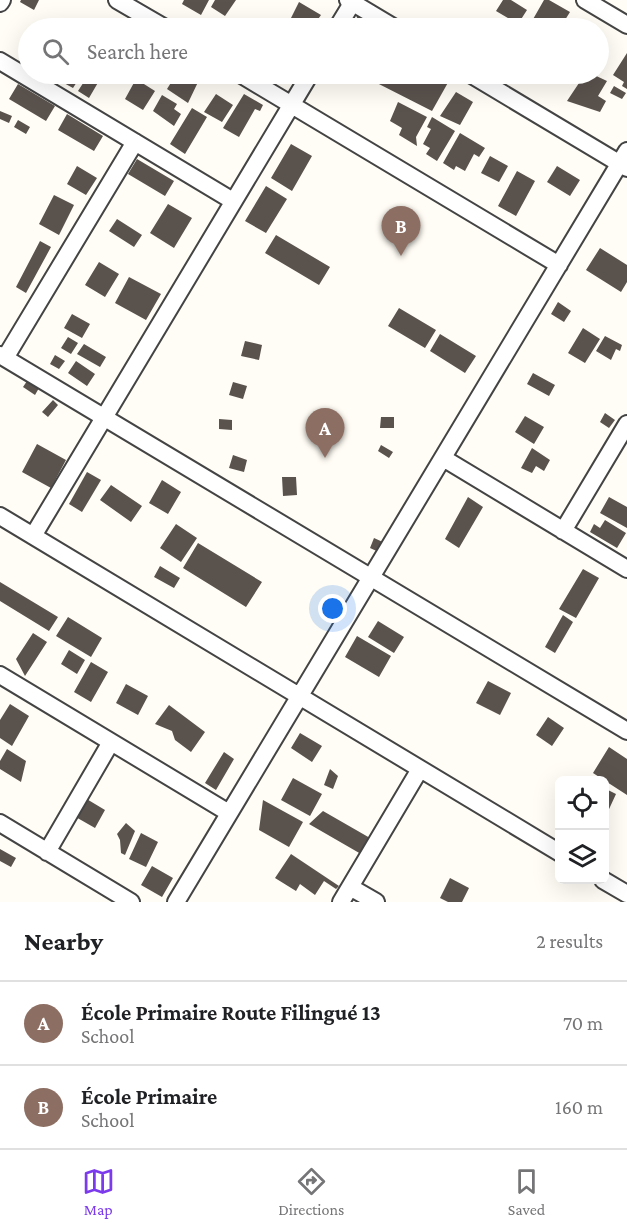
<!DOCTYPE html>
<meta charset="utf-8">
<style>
:root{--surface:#fff;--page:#f2f2f2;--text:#202124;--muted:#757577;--line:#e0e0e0;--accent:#7c3aed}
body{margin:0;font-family:"Crimson Pro",serif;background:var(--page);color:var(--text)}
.controls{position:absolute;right:18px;bottom:18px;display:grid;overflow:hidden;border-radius:9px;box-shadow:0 6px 24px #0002}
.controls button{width:54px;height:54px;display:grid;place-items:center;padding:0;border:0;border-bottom:2px solid var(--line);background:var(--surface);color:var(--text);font:30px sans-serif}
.you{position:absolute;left:333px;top:609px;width:21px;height:21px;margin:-15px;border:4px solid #fff;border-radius:50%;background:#1a73e8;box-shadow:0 0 0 9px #1a73e833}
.badge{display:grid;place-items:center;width:39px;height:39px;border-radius:50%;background:var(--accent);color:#fff;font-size:20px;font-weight:700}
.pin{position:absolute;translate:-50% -50px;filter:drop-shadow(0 2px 3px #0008)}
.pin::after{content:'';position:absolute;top:32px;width:21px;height:18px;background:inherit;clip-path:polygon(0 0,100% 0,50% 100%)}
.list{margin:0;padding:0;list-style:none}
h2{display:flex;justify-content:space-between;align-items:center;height:78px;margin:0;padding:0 24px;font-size:26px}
h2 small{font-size:20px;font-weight:400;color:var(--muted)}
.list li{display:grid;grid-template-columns:39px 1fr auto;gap:18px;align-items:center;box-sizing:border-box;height:84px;padding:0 24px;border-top:2px solid var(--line)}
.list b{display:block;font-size:22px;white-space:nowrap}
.list p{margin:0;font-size:20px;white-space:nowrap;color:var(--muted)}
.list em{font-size:20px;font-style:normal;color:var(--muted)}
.icon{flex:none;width:33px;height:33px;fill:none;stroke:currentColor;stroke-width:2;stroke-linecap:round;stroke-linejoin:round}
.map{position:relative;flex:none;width:627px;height:902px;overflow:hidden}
.search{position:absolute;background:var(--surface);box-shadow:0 6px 24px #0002;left:18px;right:18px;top:18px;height:66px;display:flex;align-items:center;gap:15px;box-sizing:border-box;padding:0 21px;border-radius:33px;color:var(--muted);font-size:22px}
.sheet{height:246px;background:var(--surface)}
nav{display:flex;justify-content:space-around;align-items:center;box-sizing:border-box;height:84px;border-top:2px solid var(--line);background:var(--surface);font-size:16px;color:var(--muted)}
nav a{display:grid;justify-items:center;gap:3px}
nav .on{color:var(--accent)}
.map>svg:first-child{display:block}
.building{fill:#5a524d}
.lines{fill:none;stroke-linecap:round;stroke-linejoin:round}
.minor-casing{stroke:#444;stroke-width:20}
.minor{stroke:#fff;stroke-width:16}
</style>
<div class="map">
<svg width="627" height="902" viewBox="0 0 627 902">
<rect width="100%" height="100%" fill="#fffdf5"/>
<!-- building -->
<path class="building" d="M21 0H39L34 10 20 2Z
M184 0H209L201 15 182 4Z
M215 0H236L225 16 211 7Z
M503 0H511L527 10 518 24 496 11Z
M544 0H549L570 12 560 28H528Z
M299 2 321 15 312 28H292L287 26Z
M359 14 368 19 363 28 352 26Z
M627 53V89L622 86 624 82 613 75Z
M67 74H82L73 88 62 82Z
M89 74H103L89 98 78 91Z
M179 74H189L199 80 188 103 167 89 172 81 175 83Z
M375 74H440L450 79 432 111 371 80Z
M537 74H560L553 84Z
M585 74H592L607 81 598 96 606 101 600 112 567 101Z
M136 79 155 91 143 110 125 99Z
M18 84 55 106 46 121 9 99Z
M614 86 626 93 622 99 610 93Z
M456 92 473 102 460 125 440 116Z
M216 94 233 105 222 122 204 112Z
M244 94 263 105 260 111 255 109 239 137 223 128Z
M162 95 177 104 174 109 181 114 174 126 153 111Z
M398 102 427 117 416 137 417 146 399 135 402 128 390 121Z
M192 108 207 117 185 154 170 144Z
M0 111 12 116 9 123 0 119Z
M67 114 103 136 94 151 58 130Z
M432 117 455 131 437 161 426 154 430 148 423 144 431 129 427 127Z
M18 120 30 127 26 134 14 127Z
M460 133 485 148 479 157 474 154 465 171 456 166 454 170 443 163Z
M291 144 312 156 292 191 271 178Z
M490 156 508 166 499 182 481 173Z
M137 159 174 181 165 196 128 174Z
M77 166 97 178 86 195 67 184Z
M557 166 580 180 570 196 547 182Z
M517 171 535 181 516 216 498 206Z
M266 186 287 199 266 233 245 221Z
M54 195 74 205 59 235 39 224Z
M168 204 192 218 174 248 150 233Z
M117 219 142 235 134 247 109 231Z
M276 235 330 267 319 285 265 253Z
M40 241 51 247 26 293 16 287Z
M600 248 627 265V282L621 292 586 270Z
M99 262 119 274 105 297 85 285Z
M129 277 161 294 146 320 115 303Z
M558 302 571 311 564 322 551 314Z
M399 308 436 330 425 348 388 326Z
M72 314 90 324 82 338 64 328Z
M583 328 600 339 585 363 568 353Z
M440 334 476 356 465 373 430 351Z
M605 336 622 345 620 351 616 349 611 360 596 351Z
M68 337 78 343 71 354 61 348Z
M245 341 262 345 259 360 241 356Z
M84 344 106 357 100 367 77 354Z
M55 355 65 361 59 369 50 364Z
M76 361 95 374 87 386 68 373Z
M533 373 555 385 549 396 527 384Z
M27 381 39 388 35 395 23 387Z
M233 382 247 386 243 399 229 395Z
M53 400 58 405 48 417 42 412Z
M605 413 615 420 609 428 600 422Z
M525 416 544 427 534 444 515 432Z
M381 417H394V428H380Z
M219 419 232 420V430L219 429Z
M37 444 66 460 51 488 22 472Z
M381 445 393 452 389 458 378 451Z
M532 448 550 460 544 471 536 466 532 473 521 468Z
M233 455 247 460 244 472 229 468Z
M87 472 101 480 82 512 69 504Z
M282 477H296L297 495 283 496Z
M162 480 181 492 168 514 149 503Z
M111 485 142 506 131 522 100 500Z
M468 497 483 507 459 548 445 539Z
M609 497 627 507V528L600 513Z
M605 520 626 533 617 548 590 532 594 524 600 528Z
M176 524 197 538 181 562 160 548Z
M374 538 385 543 381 553 370 548Z
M198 543 262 582 246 607 183 568Z
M160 566 180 578 174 588 154 577Z
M583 569 599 578 576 618 559 609Z
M0 582 58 617 49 631 0 601Z
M563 615 573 622 555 653 545 647Z
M68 617 102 638 91 657 56 636Z
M378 621 404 637 394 653 368 637Z
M33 633 47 642 25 676 16 659Z
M357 636 391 656 379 677 345 657Z
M69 650 85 660 77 674 61 664Z
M91 662 108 672 91 702 74 692Z
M488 681 511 693 500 715 476 703Z
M126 684 148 696 138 715 116 703Z
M10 704 29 716 12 746 0 738V720Z
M169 705 205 732 191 752 175 740 172 731 155 724Z
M548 717 564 728 552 746 536 735Z
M300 733 322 746 312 762 291 748Z
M609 747 627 759V795L593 773Z
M7 749 26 761 21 782 0 769V761Z
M224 752 234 759 216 790 205 783Z
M330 769 338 776 333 789 324 785Z
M293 778 322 794 310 816 281 800Z
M604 788 616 794 604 820Z
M85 798 105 810 95 828 74 816Z
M263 800 303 822 289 847 259 830Z
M323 811 370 838 361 854 309 824Z
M126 823 135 831 125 855 121 853 120 840 117 834Z
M141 833 158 842 146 867 129 859Z
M0 849 16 858 11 867 0 861Z
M291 854 339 886 336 889 324 881 315 895 300 884 296 891 275 878Z
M152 866 173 878 162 897 141 885Z
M450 878 469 888 462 902H448L440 898Z"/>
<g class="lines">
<defs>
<path id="minor" d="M117 0 165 28
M348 0 395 28
M585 0 627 25
M0 3 2 0
M337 28 354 0
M0 61 233 201
M240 74 559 265
M470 74 627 168
M0 355 627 731
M5 358 135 142
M443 458 627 569
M0 516 560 853
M563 531 627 424
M33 536 310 74
M0 675 229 813
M0 823 131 902
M47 852 111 742
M603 880 627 894
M350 887 376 902
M176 902 627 151
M341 902 420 769"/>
</defs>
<!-- minor casing -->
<use href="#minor" class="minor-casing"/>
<!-- minor -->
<use href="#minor" class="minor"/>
</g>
</svg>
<div class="controls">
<button><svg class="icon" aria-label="locate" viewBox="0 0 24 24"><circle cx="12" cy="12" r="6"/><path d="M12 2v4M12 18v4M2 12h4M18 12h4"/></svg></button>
<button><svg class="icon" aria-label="layers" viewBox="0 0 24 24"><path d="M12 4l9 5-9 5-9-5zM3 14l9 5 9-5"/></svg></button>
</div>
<div class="you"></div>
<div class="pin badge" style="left:325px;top:458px;background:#8d6e63">A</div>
<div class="pin badge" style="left:401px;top:256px;background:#8d6e63">B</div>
<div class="search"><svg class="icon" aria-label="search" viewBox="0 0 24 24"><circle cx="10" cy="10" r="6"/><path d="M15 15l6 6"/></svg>Search here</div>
</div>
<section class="sheet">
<h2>Nearby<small>2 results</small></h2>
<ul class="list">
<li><span class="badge" style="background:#8d6e63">A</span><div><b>École Primaire Route Filingué 13</b><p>School</p></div><em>70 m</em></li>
<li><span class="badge" style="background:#8d6e63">B</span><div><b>École Primaire</b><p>School</p></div><em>160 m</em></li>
</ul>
</section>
<nav>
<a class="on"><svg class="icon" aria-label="map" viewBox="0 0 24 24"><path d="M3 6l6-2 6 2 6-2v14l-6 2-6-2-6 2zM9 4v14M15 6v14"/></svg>Map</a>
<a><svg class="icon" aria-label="directions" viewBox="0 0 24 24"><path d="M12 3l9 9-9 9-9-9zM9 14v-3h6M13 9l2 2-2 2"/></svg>Directions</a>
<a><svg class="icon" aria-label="saved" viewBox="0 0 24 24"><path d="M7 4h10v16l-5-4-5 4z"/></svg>Saved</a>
</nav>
